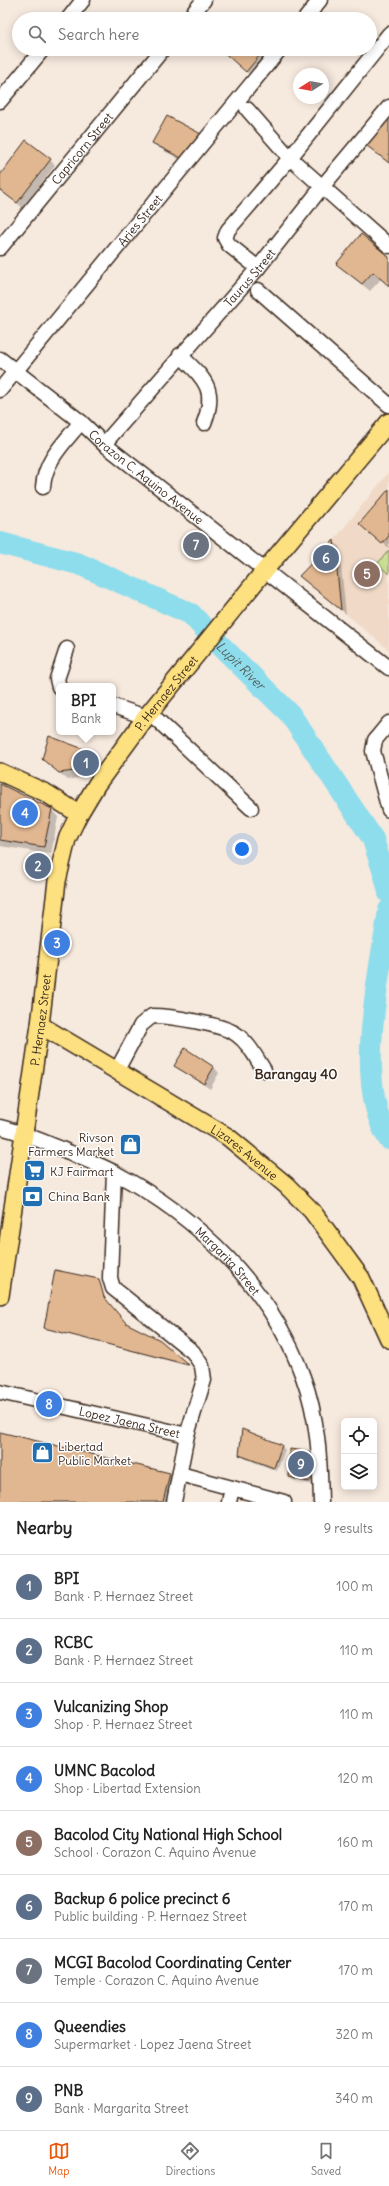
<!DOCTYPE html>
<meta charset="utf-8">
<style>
:root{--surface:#fff;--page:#f6f6f6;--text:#222;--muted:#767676;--line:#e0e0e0;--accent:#ea580c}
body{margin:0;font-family:Delius,sans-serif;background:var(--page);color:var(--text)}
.controls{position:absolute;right:12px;bottom:12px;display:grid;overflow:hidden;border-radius:6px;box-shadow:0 2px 10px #0003}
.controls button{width:36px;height:36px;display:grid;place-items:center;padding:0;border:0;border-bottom:1px solid var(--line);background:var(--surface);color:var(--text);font:20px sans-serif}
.compass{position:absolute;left:293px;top:68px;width:36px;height:36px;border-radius:50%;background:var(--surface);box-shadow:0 2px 10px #0003;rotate:259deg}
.you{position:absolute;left:242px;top:849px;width:14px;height:14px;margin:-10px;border:3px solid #fff;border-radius:50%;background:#1a73e8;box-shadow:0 0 0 6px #1a73e833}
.badge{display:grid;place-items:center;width:26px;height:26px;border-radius:50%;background:var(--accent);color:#fff;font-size:13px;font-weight:700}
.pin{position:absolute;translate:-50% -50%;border:2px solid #fff;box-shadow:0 1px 4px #0006}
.popup{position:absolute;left:56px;top:683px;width:60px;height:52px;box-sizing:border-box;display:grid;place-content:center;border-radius:6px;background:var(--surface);filter:drop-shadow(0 1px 3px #0005);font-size:13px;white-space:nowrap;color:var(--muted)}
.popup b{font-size:15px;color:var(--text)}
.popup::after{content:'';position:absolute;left:50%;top:100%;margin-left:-8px;border:8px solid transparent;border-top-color:var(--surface)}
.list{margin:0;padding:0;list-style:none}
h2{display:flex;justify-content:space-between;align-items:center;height:52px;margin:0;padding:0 16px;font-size:17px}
h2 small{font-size:13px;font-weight:400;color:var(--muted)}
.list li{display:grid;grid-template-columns:26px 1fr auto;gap:12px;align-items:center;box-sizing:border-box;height:64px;padding:0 16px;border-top:1px solid var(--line)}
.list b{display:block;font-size:15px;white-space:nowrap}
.list p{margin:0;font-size:13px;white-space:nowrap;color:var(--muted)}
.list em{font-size:13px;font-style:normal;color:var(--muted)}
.icon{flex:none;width:22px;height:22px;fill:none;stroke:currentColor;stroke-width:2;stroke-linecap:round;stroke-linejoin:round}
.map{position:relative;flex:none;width:389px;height:1502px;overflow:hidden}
.search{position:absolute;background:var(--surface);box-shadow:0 2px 10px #0003;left:12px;right:12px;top:12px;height:44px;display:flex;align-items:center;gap:10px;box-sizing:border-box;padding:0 14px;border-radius:22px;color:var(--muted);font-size:15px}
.sheet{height:628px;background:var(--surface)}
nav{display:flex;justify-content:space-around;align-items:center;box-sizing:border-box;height:56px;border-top:1px solid var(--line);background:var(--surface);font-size:11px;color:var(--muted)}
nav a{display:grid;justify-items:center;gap:2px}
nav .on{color:var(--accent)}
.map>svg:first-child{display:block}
.built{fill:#f0dac7}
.green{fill:#c9df95;stroke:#82845a}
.shadow{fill:#0003}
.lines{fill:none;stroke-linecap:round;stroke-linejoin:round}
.river{stroke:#8eddec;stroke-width:22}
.building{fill:#e1b791;stroke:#3b2a1e}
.minor-casing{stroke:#3b2a1e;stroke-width:17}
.major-casing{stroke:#3b2a1e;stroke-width:20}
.minor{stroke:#fff;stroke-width:14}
.major{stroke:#fde080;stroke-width:17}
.labels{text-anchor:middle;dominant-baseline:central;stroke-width:3;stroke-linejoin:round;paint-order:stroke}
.street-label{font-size:12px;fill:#3b2a1e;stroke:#fff}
.poi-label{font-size:12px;fill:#3b2a1e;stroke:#fff;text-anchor:start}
.water-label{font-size:13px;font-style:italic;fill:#54605c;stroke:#fff}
.quarter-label{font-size:14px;font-weight:bold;fill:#3b2a1e;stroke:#fff}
</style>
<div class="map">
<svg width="389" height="1502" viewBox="0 0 389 1502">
<rect width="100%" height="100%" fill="#f6e9de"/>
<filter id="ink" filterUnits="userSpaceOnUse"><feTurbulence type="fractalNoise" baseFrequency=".025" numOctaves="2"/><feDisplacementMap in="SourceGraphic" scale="8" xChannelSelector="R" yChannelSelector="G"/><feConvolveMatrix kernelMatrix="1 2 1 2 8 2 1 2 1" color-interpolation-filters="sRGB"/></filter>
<g filter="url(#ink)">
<!-- built -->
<path class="built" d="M389 472V650L341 610 334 540Z"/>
<!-- green -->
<path class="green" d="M389 550V574L377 564Z"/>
<!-- shadow -->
<path class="shadow" d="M303 0H317L312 7Z
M222 49H274L252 77Z
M167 117 192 166 159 148 153 143Z
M50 160 55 165 23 208 0 190V176Z
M389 258V286L381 279 370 291 337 264Z
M389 490V548L366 530Z
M334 542 339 547 346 614 306 581Z
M88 752 95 759 81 777 68 780 43 759Z
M0 785 51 809 58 817 51 854 0 846Z
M176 1066 214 1067 219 1073 210 1089Z
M98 1280 105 1300 125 1324 159 1341 188 1366 45 1327Z
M243 1430 282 1446 285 1450 277 1471 244 1458 240 1454Z
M0 1433 169 1474 173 1478 167 1502H0Z
M310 1453 314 1456 316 1481 313 1485 294 1480 290 1477Z"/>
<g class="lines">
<!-- river -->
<g class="river">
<path id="s1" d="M0 543 79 564 191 614 214 639 290 714 373 839C378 858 386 874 389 893"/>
<path d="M389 910C380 973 353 1083 389 1139"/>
</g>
</g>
<!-- building -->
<path class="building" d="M220 49H265L246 72Z
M167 116 201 134 187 161 152 143Z
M389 116V163L366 145Z
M26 140 51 159 17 203 0 190V175Z
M361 234 389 257V286L373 272 362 284 336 264Z
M389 489V536L382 544 359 524Z
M334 540 341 610 299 576Z
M49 736 89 751 74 771 59 773 42 759Z
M0 784 52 809 44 847 0 840Z
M185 1048 214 1067 204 1084 174 1066Z
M55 1270 99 1279 104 1297 126 1323 160 1340 189 1365 44 1328Z
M242 1429 282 1445 274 1468 239 1455Z
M0 1432 170 1473 163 1502H0Z
M290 1449 310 1452 313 1477 309 1482 289 1477Z"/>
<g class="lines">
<defs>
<g id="minor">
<path d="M68 19 83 0"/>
<path d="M188 19 204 0"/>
<path d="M305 19 320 0"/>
<path d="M0 101 43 49"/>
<path d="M247 109 290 158 389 246"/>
<path id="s2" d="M0 248 163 49"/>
<path d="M258 268 229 245 225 238 228 230 290 158 389 34"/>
<path d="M258 290 389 405"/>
<path d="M180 355C203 378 218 388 204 423"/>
<path id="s3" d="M0 359 81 422 104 444 389 668"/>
<path id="s4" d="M0 390 280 49"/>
<path id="s5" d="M104 444 258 268 322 187 389 107"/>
<path d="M43 487C45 460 64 443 81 422"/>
<path d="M59 687 57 679 67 649"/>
<path d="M113 706 146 717"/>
<path d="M150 713 251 808"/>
<path d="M389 723 375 740 373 751 389 810"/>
<path d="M117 1070 141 1025 152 1016C170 1016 221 1024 236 1034 249 1043 256 1058 264 1070"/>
<path id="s6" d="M0 1127C25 1133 47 1143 71 1153 85 1160 101 1165 115 1173 198 1217 271 1288 303 1377 318 1417 320 1460 321 1502"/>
<path d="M114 1172 110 1278 113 1288 193 1352 202 1366 204 1380 187 1435 174 1502"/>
<path id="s7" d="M0 1392 187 1435"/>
<path d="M180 1474 284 1502"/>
<path d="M229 1502 232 1488"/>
</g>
<g id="major">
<path d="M0 772 46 793 79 814"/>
<path id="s8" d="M40 1025 228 1137 286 1185 312 1211 361 1278 389 1339"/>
<path id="s9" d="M0 1296 40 1025 57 881 67 839 79 814 97 784 146 717 265 570 389 422"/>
</g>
</defs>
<!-- minor casing -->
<use href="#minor" class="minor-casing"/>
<!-- major casing -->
<use href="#major" class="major-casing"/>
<!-- minor -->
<use href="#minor" class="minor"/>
<!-- major -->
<use href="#major" class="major"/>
</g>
</g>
<!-- icons -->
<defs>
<symbol id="shop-square" viewBox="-11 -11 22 22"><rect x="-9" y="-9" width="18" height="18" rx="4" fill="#1f6fb2" stroke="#fff"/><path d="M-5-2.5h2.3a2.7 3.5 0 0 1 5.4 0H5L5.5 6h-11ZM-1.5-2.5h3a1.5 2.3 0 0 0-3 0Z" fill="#fff"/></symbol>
<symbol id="supermarket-square" viewBox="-11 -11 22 22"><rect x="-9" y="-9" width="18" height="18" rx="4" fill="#1f6fb2" stroke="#fff"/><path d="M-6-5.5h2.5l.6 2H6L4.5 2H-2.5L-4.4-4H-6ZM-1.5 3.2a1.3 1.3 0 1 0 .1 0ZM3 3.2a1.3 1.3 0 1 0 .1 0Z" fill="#fff"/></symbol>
<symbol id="bank-square" viewBox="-11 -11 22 22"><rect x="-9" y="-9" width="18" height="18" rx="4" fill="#1f6fb2" stroke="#fff"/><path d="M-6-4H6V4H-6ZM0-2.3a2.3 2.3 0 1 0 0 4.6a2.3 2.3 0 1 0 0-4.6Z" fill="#fff"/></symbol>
</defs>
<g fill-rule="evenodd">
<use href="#shop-square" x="118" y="1132" width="25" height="25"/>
<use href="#supermarket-square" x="22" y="1158" width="25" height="25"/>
<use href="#bank-square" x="20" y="1184" width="25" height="25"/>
<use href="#shop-square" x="30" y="1440" width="25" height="25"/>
</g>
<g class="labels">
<!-- street labels -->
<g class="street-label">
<text stroke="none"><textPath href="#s2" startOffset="129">Capricorn Street</textPath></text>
<text stroke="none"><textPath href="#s4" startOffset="220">Aries Street</textPath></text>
<text stroke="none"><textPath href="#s5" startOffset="221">Taurus Street</textPath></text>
<text stroke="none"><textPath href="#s3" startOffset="188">Corazon C. Aquino Avenue</textPath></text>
<text stroke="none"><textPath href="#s9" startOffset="639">P. Hernaez Street</textPath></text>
<text stroke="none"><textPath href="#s9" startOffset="279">P. Hernaez Street</textPath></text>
<text stroke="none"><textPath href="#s8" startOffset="241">Lizares Avenue</textPath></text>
<text stroke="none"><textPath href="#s6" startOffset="268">Margarita Street</textPath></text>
<text stroke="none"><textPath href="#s7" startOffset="133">Lopez Jaena Street</textPath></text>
</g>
<!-- poi labels -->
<g class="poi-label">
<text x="114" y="1137" text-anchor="end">Rivson<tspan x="114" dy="14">Farmers Market</tspan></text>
<text x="50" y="1171">KJ Fairmart</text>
<text x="48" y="1196">China Bank</text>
<text x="58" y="1446">Libertad<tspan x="58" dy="14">Public Market</tspan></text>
</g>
<!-- water labels -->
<g class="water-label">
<text stroke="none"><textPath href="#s1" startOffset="276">Lupit River</textPath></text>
</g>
<!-- quarter labels -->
<g class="quarter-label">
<text x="296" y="1074">Barangay 40</text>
</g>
</g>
</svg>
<div class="controls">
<button><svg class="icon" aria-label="locate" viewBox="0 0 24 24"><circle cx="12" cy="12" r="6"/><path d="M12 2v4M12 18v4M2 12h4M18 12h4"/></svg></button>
<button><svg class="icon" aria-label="layers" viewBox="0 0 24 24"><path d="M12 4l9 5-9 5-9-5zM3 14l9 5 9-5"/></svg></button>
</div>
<svg class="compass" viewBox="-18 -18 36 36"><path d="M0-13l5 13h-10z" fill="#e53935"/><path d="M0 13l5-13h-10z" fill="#767676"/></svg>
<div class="you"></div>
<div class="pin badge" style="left:86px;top:763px;background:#5c6f8a">1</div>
<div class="popup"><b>BPI</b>Bank</div>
<div class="pin badge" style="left:38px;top:866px;background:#5c6f8a">2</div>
<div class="pin badge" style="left:57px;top:943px;background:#3f7fe0">3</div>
<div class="pin badge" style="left:25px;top:813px;background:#3f7fe0">4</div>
<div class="pin badge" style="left:367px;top:574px;background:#8d6e63">5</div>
<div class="pin badge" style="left:326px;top:558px;background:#5c6f8a">6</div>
<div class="pin badge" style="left:196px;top:545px;background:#6b7280">7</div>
<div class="pin badge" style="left:49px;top:1404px;background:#3f7fe0">8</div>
<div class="pin badge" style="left:301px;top:1464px;background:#5c6f8a">9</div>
<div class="search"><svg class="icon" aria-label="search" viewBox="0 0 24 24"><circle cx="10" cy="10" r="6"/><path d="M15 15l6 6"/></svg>Search here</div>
</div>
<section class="sheet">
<h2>Nearby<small>9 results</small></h2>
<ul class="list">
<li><span class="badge" style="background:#5c6f8a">1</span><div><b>BPI</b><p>Bank · P. Hernaez Street</p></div><em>100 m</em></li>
<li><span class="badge" style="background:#5c6f8a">2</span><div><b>RCBC</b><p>Bank · P. Hernaez Street</p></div><em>110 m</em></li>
<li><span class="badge" style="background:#3f7fe0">3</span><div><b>Vulcanizing Shop</b><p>Shop · P. Hernaez Street</p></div><em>110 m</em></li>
<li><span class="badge" style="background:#3f7fe0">4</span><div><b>UMNC Bacolod</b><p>Shop · Libertad Extension</p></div><em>120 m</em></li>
<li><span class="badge" style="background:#8d6e63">5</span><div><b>Bacolod City National High School</b><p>School · Corazon C. Aquino Avenue</p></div><em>160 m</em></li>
<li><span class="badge" style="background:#5c6f8a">6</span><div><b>Backup 6 police precinct 6</b><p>Public building · P. Hernaez Street</p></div><em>170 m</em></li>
<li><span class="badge" style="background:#6b7280">7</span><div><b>MCGI Bacolod Coordinating Center</b><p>Temple · Corazon C. Aquino Avenue</p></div><em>170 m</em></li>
<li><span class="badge" style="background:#3f7fe0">8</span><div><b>Queendies</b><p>Supermarket · Lopez Jaena Street</p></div><em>320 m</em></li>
<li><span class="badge" style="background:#5c6f8a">9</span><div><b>PNB</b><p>Bank · Margarita Street</p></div><em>340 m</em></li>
</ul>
</section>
<nav>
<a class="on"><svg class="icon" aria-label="map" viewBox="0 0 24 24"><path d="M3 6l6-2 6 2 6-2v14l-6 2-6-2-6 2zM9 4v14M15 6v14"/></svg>Map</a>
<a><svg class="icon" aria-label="directions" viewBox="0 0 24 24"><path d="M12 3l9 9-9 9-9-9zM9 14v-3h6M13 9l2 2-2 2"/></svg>Directions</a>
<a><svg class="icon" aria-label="saved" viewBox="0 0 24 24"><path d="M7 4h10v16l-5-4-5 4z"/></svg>Saved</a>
</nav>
